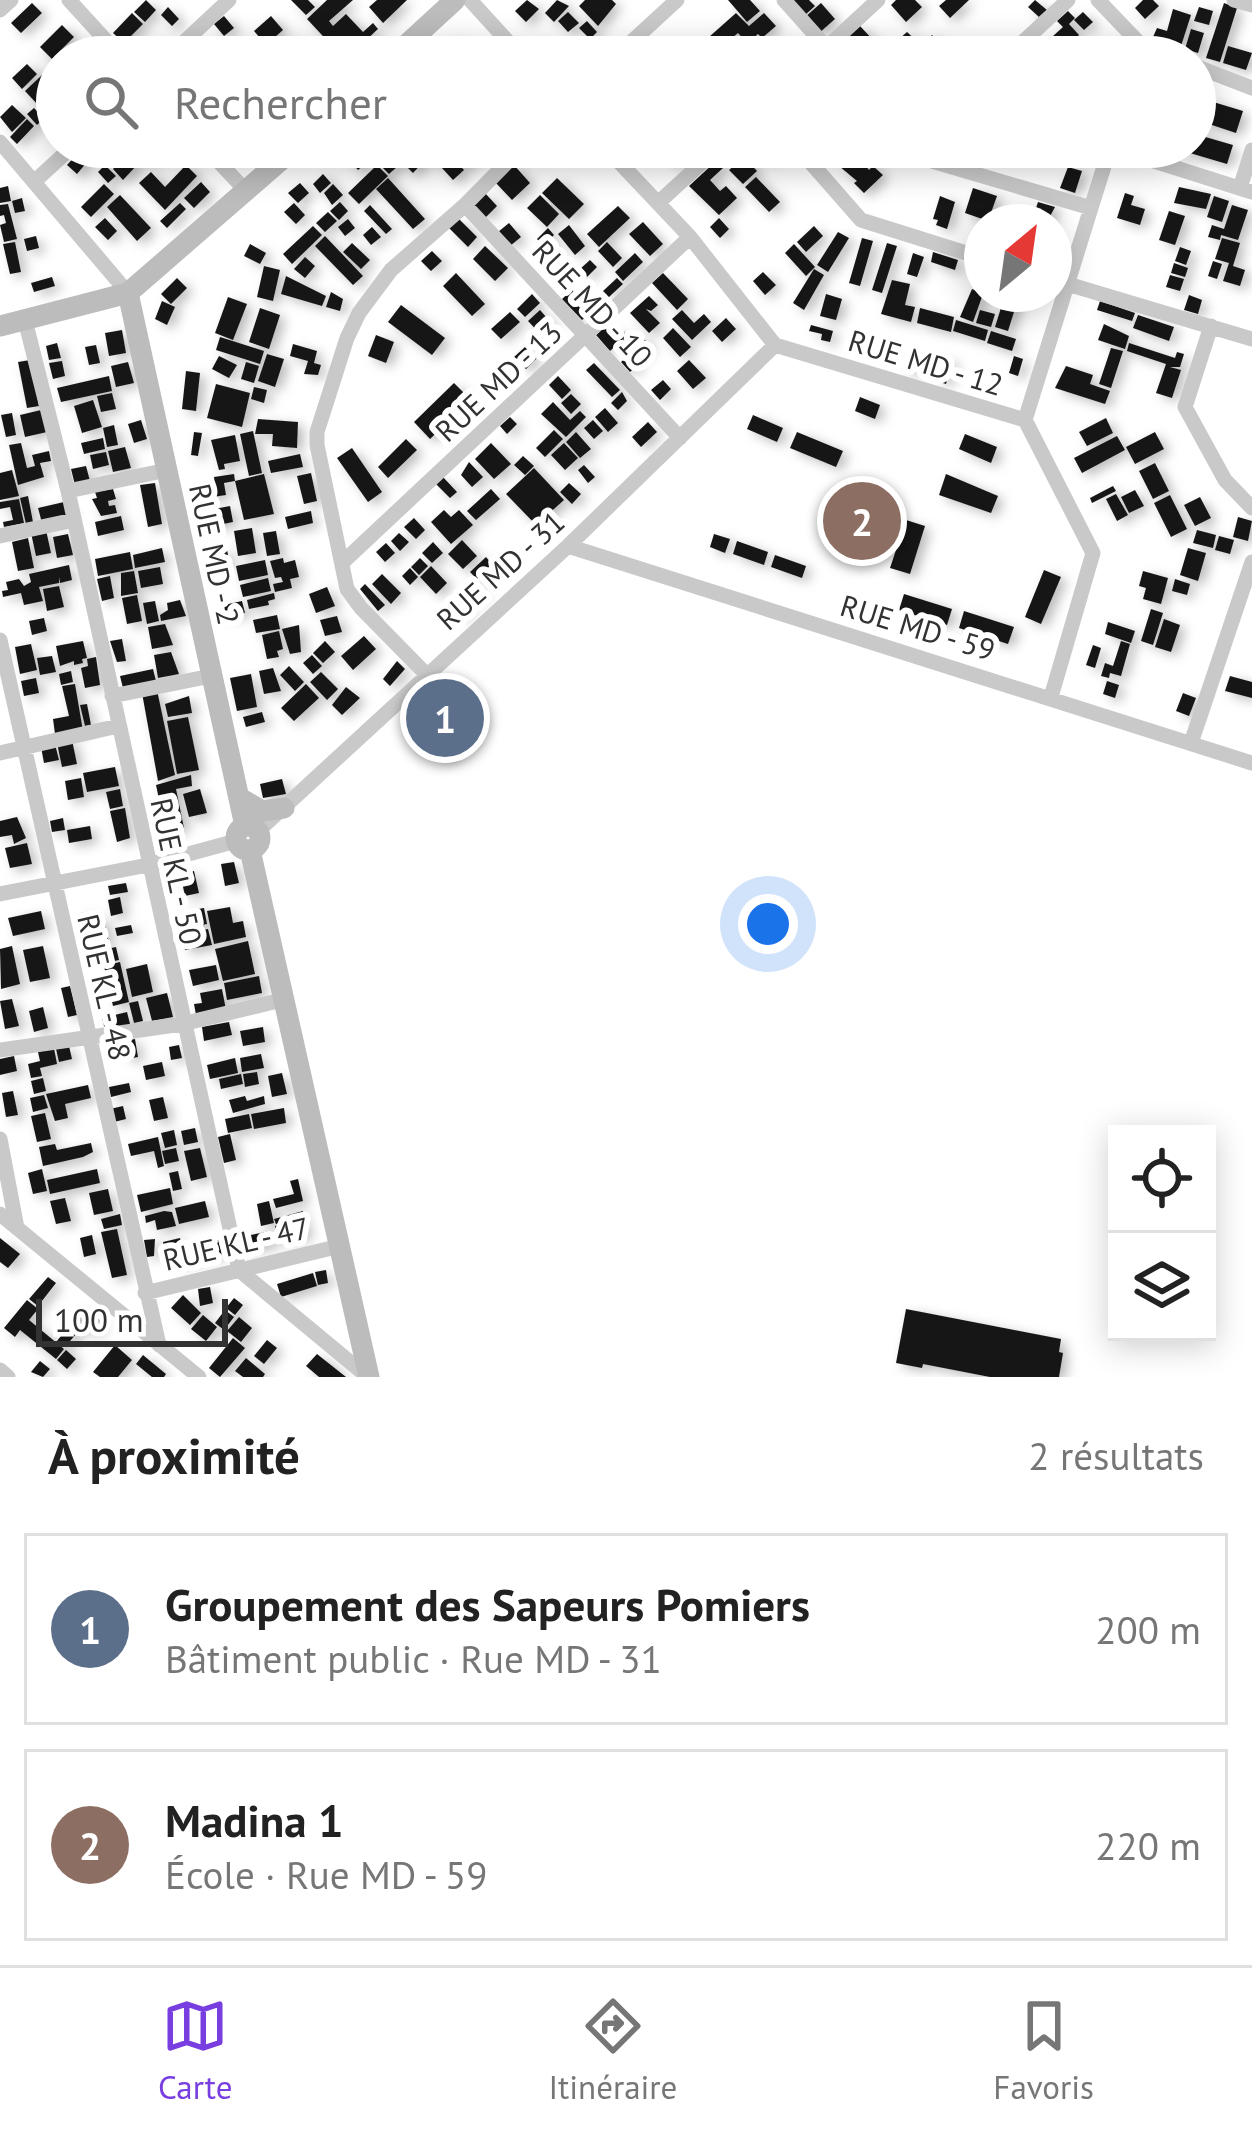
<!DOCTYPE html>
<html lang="fr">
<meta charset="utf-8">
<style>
:root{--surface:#fff;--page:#f6f6f6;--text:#222;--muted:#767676;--line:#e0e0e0;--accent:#793ee0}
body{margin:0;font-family:"PT Sans",sans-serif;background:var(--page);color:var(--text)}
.controls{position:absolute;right:36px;bottom:36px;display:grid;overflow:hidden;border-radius:0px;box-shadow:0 6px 30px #0003}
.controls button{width:108px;height:108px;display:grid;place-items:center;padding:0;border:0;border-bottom:3px solid var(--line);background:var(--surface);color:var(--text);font:60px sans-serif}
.compass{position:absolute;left:964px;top:204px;width:108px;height:108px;border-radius:50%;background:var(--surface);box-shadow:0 6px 30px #0003;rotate:29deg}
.scale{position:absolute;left:36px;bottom:30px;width:192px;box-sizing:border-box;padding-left:12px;border:6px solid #323232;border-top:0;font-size:33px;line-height:42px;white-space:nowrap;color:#323232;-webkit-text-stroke:9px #fff;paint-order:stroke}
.you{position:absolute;left:768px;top:924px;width:42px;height:42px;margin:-30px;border:9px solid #fff;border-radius:50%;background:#1a73e8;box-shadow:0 0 0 18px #1a73e833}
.badge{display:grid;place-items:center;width:78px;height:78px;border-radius:50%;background:var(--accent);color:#fff;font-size:39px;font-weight:700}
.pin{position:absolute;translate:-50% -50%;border:6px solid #fff;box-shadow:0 3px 12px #0006}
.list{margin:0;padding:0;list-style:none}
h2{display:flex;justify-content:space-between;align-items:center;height:156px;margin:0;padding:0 48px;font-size:51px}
h2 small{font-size:39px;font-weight:400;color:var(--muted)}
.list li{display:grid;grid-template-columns:78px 1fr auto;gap:36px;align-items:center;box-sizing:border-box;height:192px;margin:0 24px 24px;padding:0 24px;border:3px solid var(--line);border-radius:0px}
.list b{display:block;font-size:45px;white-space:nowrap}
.list p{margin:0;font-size:39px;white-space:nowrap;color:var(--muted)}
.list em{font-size:39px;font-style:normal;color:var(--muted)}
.icon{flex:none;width:66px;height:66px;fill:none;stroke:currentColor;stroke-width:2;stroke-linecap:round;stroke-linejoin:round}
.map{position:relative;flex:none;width:1252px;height:1377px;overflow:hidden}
.search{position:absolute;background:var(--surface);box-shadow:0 6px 30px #0003;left:36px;right:36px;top:36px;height:132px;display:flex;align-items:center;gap:30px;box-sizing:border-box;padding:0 42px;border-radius:66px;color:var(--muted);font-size:45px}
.sheet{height:588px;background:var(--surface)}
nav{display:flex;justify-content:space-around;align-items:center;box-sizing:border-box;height:168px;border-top:3px solid var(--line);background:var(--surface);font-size:33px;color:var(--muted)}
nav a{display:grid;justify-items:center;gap:6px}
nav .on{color:var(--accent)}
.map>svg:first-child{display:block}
.building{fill:#191919;filter:url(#shadow)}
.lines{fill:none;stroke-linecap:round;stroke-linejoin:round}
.street{stroke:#c9c9c9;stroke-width:15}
.secondary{stroke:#bcbcbc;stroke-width:21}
.labels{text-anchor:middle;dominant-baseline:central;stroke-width:12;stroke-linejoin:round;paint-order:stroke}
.street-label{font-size:30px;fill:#323232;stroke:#fff}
</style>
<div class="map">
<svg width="1252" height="1377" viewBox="0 0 1252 1377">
<defs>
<filter id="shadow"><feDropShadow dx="6" dy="4" stdDeviation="6" flood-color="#0004"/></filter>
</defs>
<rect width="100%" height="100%" fill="#fff"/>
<!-- building -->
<path class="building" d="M146 0 156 10 145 22 134 12Z
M291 0H308L315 7 306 15Z
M327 0H353L329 21 333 26 346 14 363 32 373 23 378 29 348 57H331L348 40 346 37 334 48 307 19Z
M377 0H407L383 23 369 7Z
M527 0 539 9 526 22 515 11Z
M557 0 569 6 554 22 545 13Z
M585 0H612L616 4 598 26 579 6Z
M728 0H750L760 11 747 22Z
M790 0H809L815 6 804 16Z
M896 0H915L922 7 906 22 891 5Z
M946 0H969L950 18 939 6Z
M1035 0 1047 10 1039 17 1028 7Z
M1143 0H1153L1159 6 1145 19 1135 8Z
M32 3 42 13 21 33 11 23Z
M821 3 835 19 818 34 804 18Z
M1224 3 1237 8 1220 62 1206 58Z
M168 7 179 19 172 26 161 15Z
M1199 7 1213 11 1209 25 1194 21Z
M1173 9 1191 15 1181 46 1153 37 1157 28 1167 31Z
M1068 11 1075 18 1069 24 1079 35 1066 50 1053 36 1063 27 1057 21Z
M568 12 579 23 568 32 558 21Z
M1083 12 1093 22 1084 30 1074 20Z
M132 13 143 24 124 43 113 33Z
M736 13 749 26 764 13 776 26 762 38 758 34 747 43 738 33 719 49 709 37Z
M224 16 234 28 224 36 214 24Z
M271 16 283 30 266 45 254 31Z
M587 21 597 32 590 39 579 28Z
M62 25 74 37 52 59 40 47Z
M860 26 875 42 864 53 849 36Z
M1191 29 1204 33 1198 53 1185 49Z
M907 32 919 43 899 57 890 47Z
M932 35 953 57H933L922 45Z
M291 36 303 50 295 57H279L274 50Z
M455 36 459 41 441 57H433Z
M480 41 496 57H471L468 53Z
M1081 44 1092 57H1075L1071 52Z
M1228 46 1252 53 1246 70 1223 63Z
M27 64 37 74 22 89 12 78Z
M42 75 55 88 38 105 25 91Z
M1210 101 1243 111 1236 133 1203 122Z
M12 105 26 118 12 132 0 117Z
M34 108 44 118 37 125 27 114Z
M27 119 34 126 17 144 10 137Z
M1195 134 1233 145 1227 164 1183 151 1184 147H1195Z
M143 147H162L147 163 137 154Z
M350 147H360L371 159 358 170 343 153Z
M401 147 415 151 399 165 391 157Z
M418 147H440L447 154 436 165Z
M467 147 478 156 465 167 456 157Z
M673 147H690L675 165 665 155Z
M759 147H783L770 159Z
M860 147H889L877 159Z
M417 150 426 159 413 173 404 164Z
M858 150 868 161 864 164 869 170 873 166 883 175 864 193 854 183 857 181 839 166Z
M77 154 87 162 77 174 67 165Z
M129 154 138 164 123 180 113 169Z
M389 157 398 166 389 174 380 165Z
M744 157 757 171 743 184 729 170Z
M453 158 464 170 453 180 442 168Z
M716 161 723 168 710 180 720 191 726 186 737 198 719 215 689 186Z
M105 165 116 176 108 183 98 172Z
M186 165 197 176 165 210 139 183 151 172 165 187Z
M377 165 388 176 359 204 348 193Z
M514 165 530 183 512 200 495 182Z
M1068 167 1082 171 1075 193 1060 188Z
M323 174 331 183 320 193 313 184Z
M756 177 780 202 769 212 745 187Z
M388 178 425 219 413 229 376 189Z
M557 178 584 204 569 219 542 193Z
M201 182 210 192 194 208 184 198Z
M300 183 309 193 298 203 288 193Z
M104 184 114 194 91 217 81 207Z
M333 184 343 195 332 205 324 193Z
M8 186 11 201 0 203V188Z
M1179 187 1211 194 1206 209 1174 203Z
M973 188 997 196 988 221 965 213Z
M485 193 497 206 485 218 472 204Z
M1125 193 1134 196 1131 205 1145 209 1140 225 1117 218Z
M120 195 151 228 137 241 107 207Z
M540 195 559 214 547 227 527 208Z
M940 196 955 202 947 229 936 225 938 220 933 219Z
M1214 196 1229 201 1222 222 1207 217Z
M22 198 25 211 15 213 12 201Z
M340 202 348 211 339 220 330 211Z
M1038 202 1055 207 1047 222 1032 220Z
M180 203 186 209 167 228 160 221Z
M294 203 305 215 296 224 284 212Z
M8 204 17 239 4 242 0 225 6 223 4 215 0 216V205Z
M370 205 392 229 386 234 364 211Z
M1232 205 1248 210 1238 240 1221 235 1220 240 1208 237 1212 225 1224 229Z
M618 206 630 218 599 247 587 234Z
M1169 211 1185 216 1175 245 1159 240Z
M328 212 337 221 325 232 316 223Z
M105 218 117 231 108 240 95 227Z
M719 218 729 229 720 238 710 227Z
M348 219 355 228 345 236 338 227Z
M459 219 477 237 468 247 449 228Z
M643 222 663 244 650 256 629 234Z
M509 223 521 237 510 246 498 232Z
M569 225 585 246 575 255 558 234Z
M313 226 322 235 292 264 283 254Z
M814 226 823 236 806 252 797 242Z
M372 227 381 237 371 245 363 235Z
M548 228 554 235 543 246 537 239Z
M838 232 849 238 828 272 817 265Z
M36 236 39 248 27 251 24 239Z
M325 236 363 276 353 285 315 246Z
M862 238 873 241 860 286 849 283Z
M1222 238 1240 243 1233 266 1245 270 1240 286 1223 281 1229 263 1215 259Z
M15 242 21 272 10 274 3 244Z
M550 242 559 252 544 266 535 256Z
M607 242 622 258 613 267 598 251Z
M352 243 370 260 361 269 343 252Z
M887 243 897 246 882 293 872 290Z
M250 244 266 253 260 264 244 256Z
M794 244 815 267 806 276 785 253Z
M485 246 508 268 495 281 473 259Z
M1180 247 1191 251 1186 265 1175 261Z
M432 251 442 261 431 271 421 261Z
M933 252 958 260 955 270 931 262Z
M635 253 643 262 623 281 615 272Z
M913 253 924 257 917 277 907 274Z
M305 257 315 266 305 278 294 269Z
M590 260 597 267 587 277 580 269Z
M1213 261 1222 264 1217 279 1208 276Z
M1174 263 1188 268 1185 277 1171 273Z
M264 266 280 270 273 301 257 297Z
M814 269 824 275 804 310 793 303Z
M763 272 776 285 765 295 753 281Z
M456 273 485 304 472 316 443 286Z
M663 273 688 299 677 310 652 283Z
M1170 275 1184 279 1180 291 1166 287Z
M286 276 326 296 322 306 281 294Z
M52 277 55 286 34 292 31 283Z
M177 278 187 288 171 304 161 294Z
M617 278 623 284 609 297 603 291Z
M892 280 910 284 905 305 915 307 911 322 881 314Z
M972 289 983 294 973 322 960 317Z
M572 290 592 311 582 320 562 299Z
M331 292 343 299 340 311 326 307Z
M532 294 540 303 525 317 517 309Z
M826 294 842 299 836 320 820 316Z
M1005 295 1018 299 1008 331 995 327Z
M1189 295 1202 300 1198 314 1184 310Z
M649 296 658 305 651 311 646 309 660 323 649 333 630 313Z
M228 297 247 304 233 340 215 333Z
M162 301 175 307 167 325 155 319Z
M1100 301 1135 313 1132 321 1097 310Z
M401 305 445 338 432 355 388 322Z
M260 308 280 315 269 349 249 342Z
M920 308 954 317 951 332 917 323Z
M540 310 554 326 543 337 528 321Z
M682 310 694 323 704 314 711 322 692 340 672 319Z
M980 310 995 314 991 327 976 323Z
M510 312 520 322 501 339 491 329Z
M1138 315 1174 327 1169 341 1133 328Z
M726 318 736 329 722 342 712 331Z
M956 320 988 330 985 341 953 331Z
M1104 324 1129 336 1125 349 1098 340Z
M607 325 617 336 623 330 635 342 641 336 651 346 639 357 623 339 610 351 596 335Z
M811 325 833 331 830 342 821 340 822 334 809 331Z
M673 328 691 347 680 357 663 338Z
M122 330 126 353 109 356 105 333Z
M991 331 1016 339 1012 351 987 343Z
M376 335 394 342 386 363 368 356Z
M220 337 264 351 260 364 216 350Z
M57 343 61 358 49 360 46 346Z
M1129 343 1175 358 1177 352 1184 354 1180 367H1170L1181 370 1172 398 1156 393 1166 364 1127 351Z
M293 344 317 351 314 363 321 365 318 375 304 374 308 361 290 356Z
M96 345 100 363 89 365 85 347Z
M525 347 536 359 526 369 514 357Z
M1111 348 1123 351 1111 388 1099 384Z
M631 353 639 363 630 372 621 362Z
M267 354 284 359 275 387 258 381Z
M908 355 918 358 914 373 904 370Z
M219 356 237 365 229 378 212 369Z
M1014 356 1023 359 1018 376 1009 373Z
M945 357 953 360 946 384 937 381Z
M30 360 39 406 27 408 18 362Z
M689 360 706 378 693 389 677 371Z
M62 361 65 376 53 379 49 363Z
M128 362 134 383 116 387 111 366Z
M246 362 259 366 254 383 241 379Z
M594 363 620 390 612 397 586 370Z
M1066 366 1093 375 1090 384 1110 391 1105 404 1055 388Z
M186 371 200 373 196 411 182 409Z
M109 376 112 391 61 402 57 388Z
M558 376 571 390 562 399 549 385Z
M663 380 671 389 660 400 651 390Z
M454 383 471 400 430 439 414 422Z
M216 384 250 393 242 427 207 418Z
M254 387 267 390 264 403 251 399Z
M622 392 627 401 618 410 611 403Z
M112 393 116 409 101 412 97 396Z
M571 394 581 404 571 414 561 403Z
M860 397 880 405 875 419 855 411Z
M93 400 102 427 82 433 74 406Z
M553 402 570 420 580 411 586 417 566 437 541 414Z
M605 408 618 423 608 432 595 417Z
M41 410 47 432 25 437 20 415Z
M12 413 16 435 6 437 1 415Z
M753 415 783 428 777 442 747 429Z
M510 417 517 424 507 434 500 426Z
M1106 418 1113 433 1087 446 1079 432Z
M258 419 298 422 297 448 272 446 273 434H255Z
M141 420 147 439 134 443 128 424Z
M593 420 603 431 594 439 584 428Z
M648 422 657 432 641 447 632 437Z
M114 425 118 445 107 447 103 428Z
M554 430 563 439 545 457 536 448Z
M253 431 262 473 249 476 240 434Z
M194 432 202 433 198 456 191 455Z
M576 432 591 449 580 458 566 442Z
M797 432 843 451 836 467 790 448Z
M1155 432 1164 449 1135 464 1126 447Z
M965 434 997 447 991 463 959 449Z
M235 435 240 461 224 464 225 469 219 470 211 440Z
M1117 436 1125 450 1082 473 1074 458Z
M103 438 105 449 84 454 81 443Z
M406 439 417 450 388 478 378 467Z
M21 443 27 468 35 466 32 455 49 451 51 461 40 463 44 477 18 485 9 445Z
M491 443 511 464 494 479 475 459Z
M564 443 578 458 565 470 551 455Z
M125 447 131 468 113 472 108 451Z
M352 448 382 492 368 502 337 458Z
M106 452 109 465 93 469 90 455Z
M300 454 303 467 271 473 268 461Z
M523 456 534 466 525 475 514 465Z
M469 462 483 477 472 487 461 475Z
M1155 463 1169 491 1153 499 1139 471Z
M584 465 595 477 588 483 578 470Z
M86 466 90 481 75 485 71 469Z
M534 468 564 500 536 525 506 494Z
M12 470 19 496 0 500V473Z
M311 473 317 501 304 504 297 476Z
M234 474 235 481 224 483 226 495 199 499 197 489 215 486 214 477Z
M264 474 274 514 244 520 235 481Z
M946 474 998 496 991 513 939 495Z
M443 477 457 492 450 498 436 484Z
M155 483 162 524 148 527 140 485Z
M569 483 581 494 572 504 560 492Z
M1113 486 1116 491 1092 503 1090 498Z
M113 489 116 499 108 501 109 506 115 505 117 513 101 516 92 499 97 498 95 492Z
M491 489 500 499 476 520 467 511Z
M1135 490 1144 506 1129 513 1121 497Z
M1116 494 1128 515 1117 521 1106 499Z
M1170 495 1187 529 1171 537 1154 503Z
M28 496 33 522 26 524 20 498Z
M1200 497 1211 518 1195 526 1184 505Z
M19 499 24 523 4 527 3 522 13 520 10 507 0 509V502Z
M64 502 68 518 42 523 38 508Z
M230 506 233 522 204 528 202 518 210 516 209 510Z
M444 510 451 517 459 510 473 525 451 544 431 522Z
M311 511 313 523 288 529 285 517Z
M121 516 124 530 98 536 95 522Z
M1238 517 1252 521 1248 541 1233 537Z
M414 518 425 530 416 539 404 527Z
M906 520 925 526 910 574 890 568Z
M252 528 256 553 238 556 234 531Z
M46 530 51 553 36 556 31 533Z
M1197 530 1216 535 1213 548 1193 543Z
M276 531 280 554 267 556 263 533Z
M399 533 409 542 400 551 391 541Z
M68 534 73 555 57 558 53 537Z
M714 534 730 539 725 553 710 547Z
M1219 536 1234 540 1230 554 1215 550Z
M28 538 34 568 18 571 12 542Z
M462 540 477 556 463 569 448 554Z
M737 541 768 552 764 565 733 554Z
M433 542 443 553 432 563 422 553Z
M386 543 395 553 385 562 376 552Z
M162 548 165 562 135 568 133 555Z
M1188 548 1206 553 1198 581 1180 575Z
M227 550 230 565 217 567 214 553Z
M130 552 133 569 98 576 95 559Z
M775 555 806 566 802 578 771 567Z
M486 557 492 564 477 579 470 572Z
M283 558 284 563 295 560 299 577 290 579 292 588 275 592 273 584 283 582 281 577 275 578 270 561Z
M420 558 428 566 419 575 411 567Z
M265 560 268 575 239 581 236 566Z
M69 565 72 580 60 583 59 577V583L39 587 43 601 24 605 21 593 3 597 2 591 8 590 6 582 19 579 24 586 31 582 29 574Z
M431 566 447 583 436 594 420 577Z
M160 567 163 584 141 588 138 571Z
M410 568 418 577 410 585 402 576Z
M1044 570 1061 577 1041 624 1025 617Z
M134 571 138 593 121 596V573Z
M1143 571 1168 578 1161 604 1143 599 1146 588 1139 586Z
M382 574 401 593 391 604 372 584Z
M110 576 114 598 102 601 97 579Z
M268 578 271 591 243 597 240 585Z
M1175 579 1190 584 1187 595 1172 591Z
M476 583 484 592 475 601 466 593Z
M365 584 385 605 378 611 360 589Z
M59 586 64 607 47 611 43 589Z
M327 587 335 606 316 613 309 594Z
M274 593 275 599 268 601 269 605 249 609 247 600Z
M904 594 952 609 947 625 899 610Z
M137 595 142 621 127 624 122 598Z
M462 596 471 606 459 618 450 608Z
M180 600 186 616 161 621 160 615 168 610 167 603Z
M155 601 159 621 147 624 143 603Z
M242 601 245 613 226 616 224 605Z
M1151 609 1163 613 1153 645 1141 641Z
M964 611 1014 627 1008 644 959 628Z
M277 615 280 629 256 633 253 620Z
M337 616 342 632 325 636 320 620Z
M44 618 47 631 32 635 29 621Z
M1164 619 1180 625 1171 652 1155 647Z
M1108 622 1135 631 1131 643 1105 634Z
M165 624 173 645 152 649 148 627Z
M299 625 301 652 290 654 282 629Z
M279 631 283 649 277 651 279 657 267 659 262 635Z
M364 636 376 649 353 670 341 656Z
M122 639 126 661 117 662 110 641Z
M83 641 87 658 82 659 83 663 74 665V661L60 666 56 646Z
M325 641 335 652 323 663 313 653Z
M1121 641 1130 644 1121 676 1110 673 1109 678 1101 676 1105 663 1113 666Z
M31 644 37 670 20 674 15 647Z
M1093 645 1101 648 1095 668 1086 665Z
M171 652 179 674 158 678 154 655Z
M312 655 322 666 313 674 303 663Z
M52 656 56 672 40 675 37 658Z
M96 657 100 685 85 688 81 668 88 666 87 659Z
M397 661 405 669 390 686 383 679Z
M289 666 304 682 295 691 280 675Z
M273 668 281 691 264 694 259 671Z
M153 669 156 681 123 688 120 676Z
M71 671 73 682 61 685 59 674Z
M321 672 338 689 327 700 310 682Z
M251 674 257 707 237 711 230 678Z
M1230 676 1252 682V698L1225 691Z
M36 678 39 693 24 696 21 681Z
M1107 681 1119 685 1115 698 1103 694Z
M75 684 83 731 55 734 53 719 69 716 62 686Z
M306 684 319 698 294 721 281 708Z
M346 687 360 698 342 715 332 705Z
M157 690 175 775 158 781 142 693Z
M1183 693 1196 698 1189 716 1176 711Z
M189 696 192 713 168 717 165 704Z
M87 704 91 725 85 726 80 705Z
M473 709 482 719 445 758 435 748Z
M262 712 265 722 246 727 243 717Z
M188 717 199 770 177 774 167 721Z
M72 740 77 764 62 767 57 743Z
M55 744 59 760 44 763 41 747Z
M115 767 119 786 87 792 83 773Z
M191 775 192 786 176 789 184 828 166 832 156 785Z
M81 778 84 797 68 800 65 781Z
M282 779 286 794 263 798 260 784Z
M120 789 123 806 110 809 106 792Z
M200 789 207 813 189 817 183 794Z
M125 808 130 838 117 842 110 811Z
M17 817 26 838 14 844 12 835 0 837V821Z
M63 818 65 830 52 832 50 821Z
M90 826 92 839 69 843 67 830Z
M27 843 32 864 10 868 5 848Z
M234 862 239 883 225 886 221 864Z
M194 871 199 893 185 896 180 873Z
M126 883 128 892 110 895 108 886Z
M120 897 123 913 111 916 108 900Z
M230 907 233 923 243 921 246 937 214 944 207 911Z
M204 908 207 924 178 930 175 913Z
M41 911 45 929 13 936 8 918Z
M91 911 93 919 103 917 109 943 83 948 77 922 83 921 81 913Z
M131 925 133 933 117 936 115 928Z
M208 929 212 945 185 950 182 934Z
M248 941 255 974 223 981 215 949Z
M12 946 20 984 1 989 0 949Z
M43 946 50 978 30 982 23 950Z
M116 947 119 960 105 963 102 950Z
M120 962 129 1002 113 1006 104 966Z
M147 964 153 992 132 997 126 969Z
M216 965 219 980 193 986 189 970Z
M259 976 262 993 227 1000 224 983Z
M70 986 77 1015 68 1017 61 988Z
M222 989 226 1010 196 1015 194 1004 202 1003 200 993Z
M167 993 173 1017 152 1021 146 998Z
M12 999 19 1026 5 1029 0 1001Z
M138 1001 143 1021 134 1023 129 1003Z
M43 1007 48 1028 34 1032 29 1011Z
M127 1012 131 1028 106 1033 102 1018Z
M229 1022 232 1035 204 1041 202 1027Z
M263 1027 265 1042 243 1046 240 1031Z
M135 1039 138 1057 127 1059 124 1041Z
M179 1045 182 1058 171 1060 169 1047Z
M69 1046 72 1059 59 1062 56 1049Z
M54 1048 57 1064 40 1068 42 1076 31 1078 28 1064 40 1061 38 1052Z
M261 1054 264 1068 242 1072 240 1058Z
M14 1056 17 1071 0 1075V1059Z
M235 1058 238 1073 210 1079 207 1065Z
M162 1062 165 1076 146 1080 143 1066Z
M257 1072 259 1084 245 1087 243 1074Z
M282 1073 287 1094 272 1097 268 1076Z
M241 1074 243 1084 221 1089 219 1079Z
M43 1078 46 1091 34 1094 31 1081Z
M129 1083 131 1092 111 1097 109 1087Z
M88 1085 91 1098 65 1104 68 1118 55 1121 46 1094Z
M13 1091 18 1115 6 1117 2 1093Z
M44 1095 48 1108 33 1112 30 1098Z
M245 1096 247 1101 264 1096 265 1104 233 1113 229 1100Z
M163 1097 168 1118 154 1121 149 1100Z
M123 1106 126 1119 114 1122 110 1109Z
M284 1108 286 1123 254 1129 251 1114Z
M45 1113 51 1139 37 1142 31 1116Z
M249 1114 252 1128 228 1133 225 1119Z
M195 1128 198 1142 184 1145 181 1131Z
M174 1130 177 1145 165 1148 161 1133Z
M230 1134 236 1160 224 1163 218 1137Z
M158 1137 164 1166 158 1168 154 1151 131 1156 128 1144Z
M91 1143 93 1152 83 1157 43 1166 39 1147 55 1144 57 1150Z
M176 1148 179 1161 165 1164 162 1151Z
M200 1148 207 1177 191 1181 184 1151Z
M42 1169 47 1191 33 1194 28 1173Z
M97 1169 100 1183 50 1194 47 1180Z
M178 1171 182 1189 173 1191 169 1173Z
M298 1179 303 1201 276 1208 273 1199 294 1194 290 1181Z
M170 1188 173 1204 141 1212 137 1195Z
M108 1189 113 1211 94 1215 89 1193Z
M65 1198 71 1221 56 1224 50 1201Z
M205 1201 209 1217 179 1224 175 1208Z
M269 1201 274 1223 261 1226 257 1204Z
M164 1211 172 1212 176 1226 157 1230 155 1220 146 1223 145 1216Z
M303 1211 304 1218 276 1224 274 1219Z
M120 1214 122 1225 104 1229 101 1219Z
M304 1220 307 1236 278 1241 275 1226Z
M117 1229 127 1275 112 1278 101 1232Z
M271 1231 273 1244 242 1250 240 1237Z
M92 1235 96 1254 84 1257 80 1238Z
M0 1238 20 1254 8 1268 0 1262Z
M180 1238 182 1248 218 1240 222 1254 176 1264 173 1246 164 1248 163 1242Z
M155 1239 154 1256 147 1257 144 1240Z
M326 1270 328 1283 318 1285 315 1272Z
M313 1273 317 1286 281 1297 277 1284Z
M48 1277 56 1283 38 1306 29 1299Z
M210 1287 213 1303 200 1306 198 1289Z
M183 1295 201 1313 190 1325 171 1308Z
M234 1298 243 1305 235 1315 226 1308Z
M27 1300 38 1309 29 1320 64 1349 56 1359 20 1330 15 1337 4 1328Z
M84 1307 93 1314 65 1347 57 1341Z
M906 1309 1061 1339 1059 1352 1063 1353 1059 1377H990L923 1364 922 1368 896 1363Z
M225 1310 234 1317 224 1330 215 1323Z
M203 1315 217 1327 206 1341 191 1329Z
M94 1316 103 1322 93 1334 85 1327Z
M239 1317 252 1328 241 1342 227 1331Z
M233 1338 245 1348 220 1377 209 1368Z
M267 1340 277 1348 264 1364 254 1356Z
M115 1345 132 1360 118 1377H100L93 1372Z
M66 1350 76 1359 67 1369 57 1360Z
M317 1354 346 1377H319L306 1366Z
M143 1355 166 1374 164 1377H152L136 1364Z
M246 1358 265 1374 263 1377H243L235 1371Z
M40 1361 50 1369 43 1377 31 1372Z"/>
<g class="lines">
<!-- street -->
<path class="street" d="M69 0 121 57
M470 0 522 57
M784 0 835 57
M1098 0 1142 46 1139 57
M1234 0 1252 5
M0 10 11 0
M1142 46 1171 57
M168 57 229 0
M615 57 677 0
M816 57 878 0
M1007 57 1068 0
M1195 66 1252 88
M0 142 128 293
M205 147 247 192
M605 147 690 237 775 345 1025 420 1093 553 1051 697
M797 147 861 220 982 258
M912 147 908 154 1091 208
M1110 147 1252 192
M35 181 72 147
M1240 188 1252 150
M658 203 719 147
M465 205 680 438
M1054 280 1252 339
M25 320 68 491 239 1270 368 1377
M1211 326 1185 407 1225 480 1252 508
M1025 420 1110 147
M68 491 167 470
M0 536 74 520
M568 546 1252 763
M343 562 690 237
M0 640 159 1345
M425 673 361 608 347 589 317 445V432L347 338 359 313 391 270 465 205 522 147
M112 696 211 676
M1191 743 1252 562
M0 753 118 726
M258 831 568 546 775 345
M0 894 148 865 236 841
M0 1050 182 1024 286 999
M0 1139 17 1228
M0 1214 199 1377
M145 1293 340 1246
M0 1370 8 1377"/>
<!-- secondary -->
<path class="secondary" d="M393 57 455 0
M128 293 245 826
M0 326 128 293 296 147
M240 798 262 811 284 808
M236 838a12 12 0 1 1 24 0a12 12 0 1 1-24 0Z
M250 850 369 1377"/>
</g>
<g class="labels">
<!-- street labels -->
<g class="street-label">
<text transform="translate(593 303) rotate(47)">RUE MD - 10</text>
<text transform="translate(926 362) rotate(17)">RUE MD - 12</text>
<text transform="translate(498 381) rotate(-43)">RUE MD - 13</text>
<text transform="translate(215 554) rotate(78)">RUE MD - 2</text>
<text transform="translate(500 570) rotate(-42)">RUE MD - 31</text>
<text transform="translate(918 627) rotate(17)">RUE MD - 59</text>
<text transform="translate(177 871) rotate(78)">RUE KL - 50</text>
<text transform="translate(105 987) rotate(77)">RUE KL - 48</text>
<text transform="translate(236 1243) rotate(-13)">RUE KL - 47</text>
</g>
</g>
</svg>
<div class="controls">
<button><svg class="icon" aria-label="locate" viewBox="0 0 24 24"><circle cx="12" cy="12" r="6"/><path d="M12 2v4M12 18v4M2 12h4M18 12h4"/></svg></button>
<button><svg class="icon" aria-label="layers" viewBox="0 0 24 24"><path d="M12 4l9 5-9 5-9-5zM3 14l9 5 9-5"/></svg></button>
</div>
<svg class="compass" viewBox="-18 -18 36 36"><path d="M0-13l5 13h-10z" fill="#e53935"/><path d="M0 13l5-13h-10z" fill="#767676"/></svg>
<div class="scale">100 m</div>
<div class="you"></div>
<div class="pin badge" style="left:445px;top:718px;background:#5c6f8a">1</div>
<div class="pin badge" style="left:862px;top:521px;background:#8d6e63">2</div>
<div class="search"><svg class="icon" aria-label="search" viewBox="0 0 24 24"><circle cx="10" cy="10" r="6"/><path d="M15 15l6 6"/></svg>Rechercher</div>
</div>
<section class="sheet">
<h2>À proximité<small>2 résultats</small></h2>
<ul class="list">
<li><span class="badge" style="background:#5c6f8a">1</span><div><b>Groupement des Sapeurs Pomiers</b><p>Bâtiment public · Rue MD - 31</p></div><em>200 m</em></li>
<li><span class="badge" style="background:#8d6e63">2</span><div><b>Madina 1</b><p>École · Rue MD - 59</p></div><em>220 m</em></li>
</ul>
</section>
<nav>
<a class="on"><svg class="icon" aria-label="map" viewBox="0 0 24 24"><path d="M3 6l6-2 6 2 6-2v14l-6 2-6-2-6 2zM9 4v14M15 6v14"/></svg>Carte</a>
<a><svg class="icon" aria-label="directions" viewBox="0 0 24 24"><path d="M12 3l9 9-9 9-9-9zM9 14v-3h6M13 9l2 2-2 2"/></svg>Itinéraire</a>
<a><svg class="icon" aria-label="saved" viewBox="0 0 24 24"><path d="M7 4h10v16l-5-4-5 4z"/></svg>Favoris</a>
</nav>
